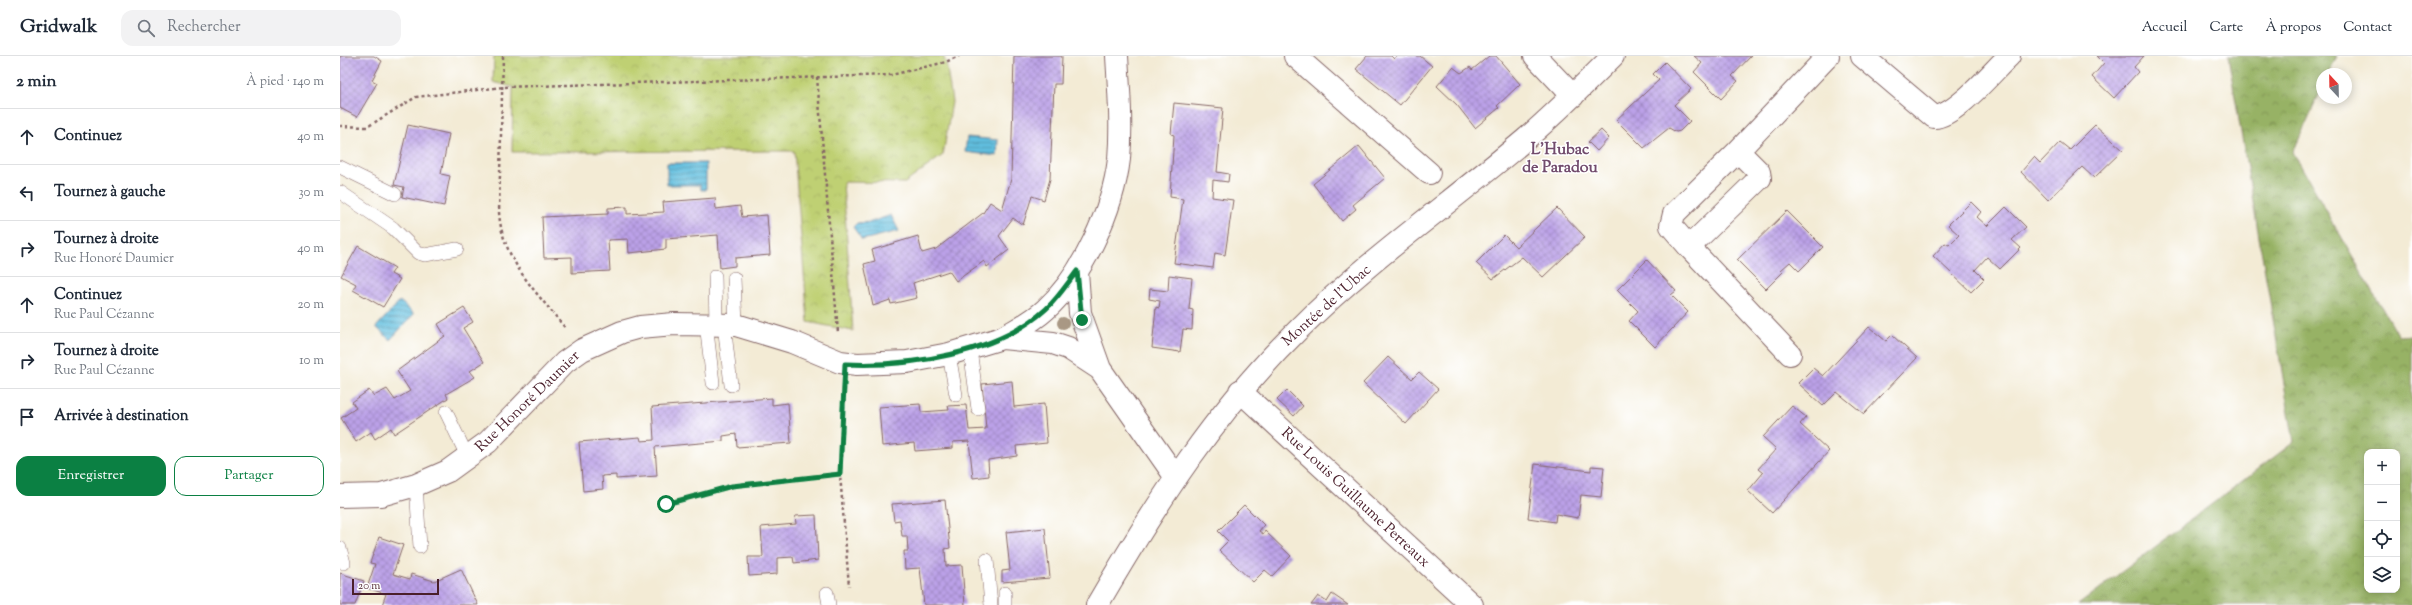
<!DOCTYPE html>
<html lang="fr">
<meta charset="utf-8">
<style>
:root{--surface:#fff;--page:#f2f2f3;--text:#1f2937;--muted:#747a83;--line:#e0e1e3;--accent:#0b8043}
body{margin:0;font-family:"Sorts Mill Goudy",serif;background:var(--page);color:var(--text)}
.controls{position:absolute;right:12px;bottom:12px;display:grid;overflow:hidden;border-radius:8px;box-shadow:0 2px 10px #0003}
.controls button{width:36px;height:36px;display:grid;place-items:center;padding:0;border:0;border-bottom:1px solid var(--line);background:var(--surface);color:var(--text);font:20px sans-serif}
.compass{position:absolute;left:1976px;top:12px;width:36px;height:36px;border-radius:50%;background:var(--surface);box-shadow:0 2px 10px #0003;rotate:338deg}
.scale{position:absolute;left:12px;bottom:10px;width:87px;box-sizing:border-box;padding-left:4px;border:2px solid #4a1f2b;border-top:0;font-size:11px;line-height:14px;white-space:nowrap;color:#4a1f2b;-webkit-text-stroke:3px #fff;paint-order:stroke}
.stop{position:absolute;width:12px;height:12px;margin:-9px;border:3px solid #0b8043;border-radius:50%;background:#fff}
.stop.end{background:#0b8043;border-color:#fff;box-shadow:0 1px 4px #0008}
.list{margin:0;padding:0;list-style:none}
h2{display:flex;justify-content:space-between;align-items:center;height:52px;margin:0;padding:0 16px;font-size:17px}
h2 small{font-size:13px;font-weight:400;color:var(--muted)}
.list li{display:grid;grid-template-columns:26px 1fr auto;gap:12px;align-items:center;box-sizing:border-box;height:56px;padding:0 16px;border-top:1px solid var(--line)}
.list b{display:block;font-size:15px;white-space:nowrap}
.list p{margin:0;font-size:13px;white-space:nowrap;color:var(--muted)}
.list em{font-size:13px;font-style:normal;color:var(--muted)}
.actions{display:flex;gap:8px;padding:12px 16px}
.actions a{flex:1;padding:9px 0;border:1px solid var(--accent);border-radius:12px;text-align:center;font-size:14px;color:var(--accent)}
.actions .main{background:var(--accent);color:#fff}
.icon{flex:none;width:22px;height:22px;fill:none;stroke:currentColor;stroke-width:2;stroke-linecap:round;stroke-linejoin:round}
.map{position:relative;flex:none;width:2072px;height:549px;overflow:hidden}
header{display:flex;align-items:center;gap:24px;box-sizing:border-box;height:56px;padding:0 20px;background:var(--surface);border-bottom:1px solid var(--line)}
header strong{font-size:19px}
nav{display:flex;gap:22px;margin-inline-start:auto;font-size:14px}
.search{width:280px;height:36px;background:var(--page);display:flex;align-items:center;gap:10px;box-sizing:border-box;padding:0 14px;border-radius:12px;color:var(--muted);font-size:15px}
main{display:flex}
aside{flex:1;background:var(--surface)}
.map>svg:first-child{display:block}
.forest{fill:url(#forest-crowns);stroke:#706848;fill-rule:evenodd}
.park{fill:url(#park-crowns);stroke:#84784f}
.water{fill:url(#water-rules);stroke:#556e84}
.building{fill:url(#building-cross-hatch)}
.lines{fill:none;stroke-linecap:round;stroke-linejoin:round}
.service-casing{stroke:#856666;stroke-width:14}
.minor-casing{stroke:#856666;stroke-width:24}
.path{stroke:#856666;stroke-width:2.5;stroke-dasharray:3 3;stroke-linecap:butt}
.service{stroke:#fff;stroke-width:13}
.minor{stroke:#fff;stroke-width:22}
.tree{fill:#a99884}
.route{stroke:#0b8043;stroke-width:5}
.labels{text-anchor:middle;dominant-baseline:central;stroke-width:3;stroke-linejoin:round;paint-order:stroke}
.street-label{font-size:15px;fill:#4a1f2b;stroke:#fff}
.neighbourhood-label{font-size:16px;font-weight:bold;fill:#724c6d;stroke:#fff}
</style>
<header>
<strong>Gridwalk</strong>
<div class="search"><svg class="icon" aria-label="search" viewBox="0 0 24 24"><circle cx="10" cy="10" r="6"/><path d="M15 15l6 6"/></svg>Rechercher</div>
<nav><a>Accueil</a><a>Carte</a><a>À propos</a><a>Contact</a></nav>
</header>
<main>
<aside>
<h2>2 min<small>À pied · 140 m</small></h2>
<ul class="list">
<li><svg class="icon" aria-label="ahead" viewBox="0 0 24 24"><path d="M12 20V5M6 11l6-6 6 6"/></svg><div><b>Continuez</b></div><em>40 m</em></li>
<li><svg class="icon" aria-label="left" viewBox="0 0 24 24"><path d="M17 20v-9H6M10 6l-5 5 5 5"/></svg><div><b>Tournez à gauche</b></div><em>30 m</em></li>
<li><svg class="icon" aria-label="right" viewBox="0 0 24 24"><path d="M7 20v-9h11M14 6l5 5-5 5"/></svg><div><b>Tournez à droite</b><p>Rue Honoré Daumier</p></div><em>40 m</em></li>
<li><svg class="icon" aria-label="ahead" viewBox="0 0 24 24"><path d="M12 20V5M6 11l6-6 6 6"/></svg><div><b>Continuez</b><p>Rue Paul Cézanne</p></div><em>20 m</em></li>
<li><svg class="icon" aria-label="right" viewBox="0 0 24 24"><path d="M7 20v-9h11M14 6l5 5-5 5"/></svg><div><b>Tournez à droite</b><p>Rue Paul Cézanne</p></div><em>10 m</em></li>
<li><svg class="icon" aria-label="arrive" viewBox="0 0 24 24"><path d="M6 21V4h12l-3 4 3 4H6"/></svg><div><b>Arrivée à destination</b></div></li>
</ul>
<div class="actions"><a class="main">Enregistrer</a><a>Partager</a></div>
</aside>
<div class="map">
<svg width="2072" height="549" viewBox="0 0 2072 549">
<defs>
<pattern id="forest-crowns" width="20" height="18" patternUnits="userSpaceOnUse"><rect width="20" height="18" fill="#97b265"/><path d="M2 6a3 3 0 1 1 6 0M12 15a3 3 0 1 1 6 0" fill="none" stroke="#7d9053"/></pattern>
<pattern id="park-crowns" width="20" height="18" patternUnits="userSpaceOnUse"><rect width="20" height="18" fill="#bfd073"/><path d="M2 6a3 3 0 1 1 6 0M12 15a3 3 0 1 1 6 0" fill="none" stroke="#a6b264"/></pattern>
<pattern id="water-rules" width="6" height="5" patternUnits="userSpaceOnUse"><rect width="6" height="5" fill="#60bede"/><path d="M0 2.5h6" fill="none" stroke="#519ab4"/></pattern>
<pattern id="building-cross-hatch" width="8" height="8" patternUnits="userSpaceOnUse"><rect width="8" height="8" fill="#bba1e8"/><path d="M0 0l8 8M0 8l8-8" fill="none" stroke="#9a83bc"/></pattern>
</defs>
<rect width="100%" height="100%" fill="#fff"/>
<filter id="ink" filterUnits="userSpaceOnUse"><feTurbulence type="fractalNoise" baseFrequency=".025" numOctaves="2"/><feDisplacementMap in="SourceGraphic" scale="8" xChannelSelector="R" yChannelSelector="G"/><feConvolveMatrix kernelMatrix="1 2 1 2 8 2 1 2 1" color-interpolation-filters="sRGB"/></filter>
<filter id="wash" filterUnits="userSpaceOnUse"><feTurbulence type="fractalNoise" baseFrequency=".012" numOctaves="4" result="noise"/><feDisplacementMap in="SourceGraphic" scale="16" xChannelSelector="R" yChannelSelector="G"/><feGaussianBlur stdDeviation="0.9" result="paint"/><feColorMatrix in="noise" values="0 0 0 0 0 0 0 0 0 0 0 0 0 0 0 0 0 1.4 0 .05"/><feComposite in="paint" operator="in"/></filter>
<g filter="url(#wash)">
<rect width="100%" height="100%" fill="#f3ebd5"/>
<!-- forest -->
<path class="forest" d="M1888 0H1997L1988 18H1982V32L1953 96 2058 280 2072 279V549H1738L1954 386ZM2027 396H2057V534H2027Z"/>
<!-- park -->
<path class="park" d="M154 0H603L606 6 612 46 603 99 565 127 503 126 513 275 468 266 454 95 172 96 173 31 153 26Z"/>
<!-- water -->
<path class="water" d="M627 81 658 84 657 100 625 96Z
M327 107H366V134H361L360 129H327Z
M551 159 559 175 522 184 513 171 517 167 531 166Z
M60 245 74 258 50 284 36 271Z"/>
<g id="blocks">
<!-- building -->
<path class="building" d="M0 0H34L42 5 32 24 37 27 17 61 0 52Z
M674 0H722L721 28H714L710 123 704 144 692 140 683 169 673 162 659 180 669 194 647 211 644 205 616 225 609 215 573 227 577 242 551 248 550 244 533 250 524 208 535 205 532 194 578 180 582 197 596 193 643 157 650 146 662 154 671 123Z
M1027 0H1051L1054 3 1056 0H1080L1092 10 1060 49 1016 13Z
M1149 0H1156L1180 28 1157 50 1159 52 1135 72 1117 49 1097 30 1113 11 1121 17 1130 11 1132 14Z
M1354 0H1411L1392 20 1398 25 1381 43 1354 16 1362 7Z
M1757 0H1804L1794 11 1798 16 1774 42 1752 21 1764 7Z
M1325 6 1351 33 1334 49 1350 65 1340 75 1336 76 1329 72 1304 92 1276 64 1319 24 1313 18Z
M834 47 883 52 877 116 889 118 888 126 873 124 872 141 893 144 885 199 875 197 873 212 834 207 843 143 830 141 834 79 831 78Z
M68 69 109 78 101 118 110 120 104 150 62 141 64 131 54 129Z
M1755 69 1783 94 1754 122 1742 111 1708 144 1681 116 1694 101 1700 107 1720 86 1730 94Z
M1261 74 1269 82 1257 95 1248 86Z
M1019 90 1045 122 1013 149 1016 153 1002 165 973 128Z
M375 142 376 153 400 150 402 161 427 159 430 199 395 202V210L380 212 378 179 326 183V193L289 197 288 183 268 184 270 215 232 217V201L204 202 202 161 268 158V152L287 151V158L324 156 323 146Z
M1631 146 1641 156 1637 161 1647 170 1666 151 1686 171 1672 184 1681 192 1660 213 1647 201 1635 214 1644 223 1631 236 1593 200 1605 187 1609 189 1619 179 1608 169Z
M1217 152 1245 181 1203 221 1182 201 1153 223 1136 207 1164 179 1176 191Z
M1447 155 1483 191 1459 215 1450 206 1441 214 1443 216 1426 233 1397 204Z
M18 190 55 212 51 218 60 223 43 251 13 234 16 228 1 220Z
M1307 204 1336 235 1331 239 1348 256 1315 291 1289 265 1298 255 1277 234Z
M829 219 852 222 849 253 853 254 852 274 843 273 840 296 812 292 816 251 819 252 820 245 809 243 810 233 828 235Z
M124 252 133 266 123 272 144 306 130 315 135 321 106 338 108 342 54 378 51 372 35 383 31 376 16 386 1 362 16 352 12 346 29 334 34 340 47 333 55 344 70 335 57 315 105 280 98 268Z
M1529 271 1546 285 1552 279 1577 302 1524 358 1497 336 1483 350 1458 327 1473 312 1483 320Z
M1048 301 1072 323 1079 316 1098 333 1066 368 1023 327Z
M672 325 674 351 704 348 707 387 676 390 677 400 648 404 649 420 633 422 629 385 613 386V392L575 395 574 387 542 390 539 351 580 348 581 356 609 354 608 350 626 349 629 374 646 373 642 328Z
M947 334 963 350 954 360 937 344Z
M432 342V349L448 347 451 387 397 391 396 378 383 380V385L315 391 317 420 276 423V419L262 420 263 433 243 435 239 386 300 381 301 385 314 384 312 351Z
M1452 350 1466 361 1460 368 1489 395 1432 457 1408 435 1423 417 1418 413 1436 393 1423 381Z
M1195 408 1251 415V410L1264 411 1261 441 1241 439 1238 462 1216 458 1215 466 1188 462Z
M605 444 610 492 605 493 606 510 622 509 625 549H584L580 512 565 513 564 495H568L567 480H562L560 464 554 465 552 448Z
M904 449 924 469 919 475 923 478 925 475 951 500 932 520 925 514 913 526 879 494 888 485 878 475Z
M476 459 478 504 454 507 453 501 437 502V518L409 520 408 501H423L421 471 456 468 455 460Z
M705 472 710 522 662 526V515L670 514 666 476Z
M39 481 63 489 53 518 70 523 71 518 94 525 121 513 138 549H42L46 538 27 532 35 508 30 507Z
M0 517 24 525 15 549H0Z
M992 538 1008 549H971L978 540 987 546Z"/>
</g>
</g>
<g filter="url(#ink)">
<use href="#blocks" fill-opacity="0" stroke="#856666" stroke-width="1"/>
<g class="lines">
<defs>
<path id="service" d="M0 111 55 138
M0 136 53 172 78 197 85 199 117 193
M375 220 376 268
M394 222 396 269
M366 267 373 327
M384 268 391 329
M630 293 638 353
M609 298 616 339
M106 356 128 402
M76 429 80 491
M0 492 4 507
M647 504 651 549
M487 537 489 549
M665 549V537"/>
<path id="minor" d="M955 0 1089 117
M1195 0 1233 40
M1522 0 1594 61C1616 60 1652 16 1669 0
M1398 95 1419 116 1420 122 1349 191 1331 170 1334 158 1398 95 1488 0
M1349 191 1450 298
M737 215 740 257 760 313
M662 282C677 273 692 266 705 254 743 220 773 153 779 103 782 69 779 34 777 0
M900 335 1132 549
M0 440 41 439 76 429 108 415 148 386 225 306 242 294 282 276 300 271 334 268 396 269 452 286 500 306 517 308 567 306 609 298 662 282 713 287 728 292 760 313 835 420
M757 549C815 449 876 354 959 273 1029 203 1112 146 1187 82 1217 56 1245 28 1273 0"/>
</defs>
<!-- service casing -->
<use href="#service" class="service-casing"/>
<!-- minor casing -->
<use href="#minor" class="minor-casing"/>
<!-- path -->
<path class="path" d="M163 0 159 156C162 205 197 236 226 273
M477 21 498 277
M0 70 27 71 76 41 163 31 551 19 606 6 619 0
M504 332 500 418 509 530
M326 448 392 430 500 418"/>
<!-- service -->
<use href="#service" class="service"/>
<!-- minor -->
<use href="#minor" class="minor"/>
</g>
<!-- trees -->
<circle class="tree" cx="723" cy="267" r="6"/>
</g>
<g class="lines" filter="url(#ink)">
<!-- route -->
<path class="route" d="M326 448 392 430 500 418 505 308C568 311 657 298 706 253 718 242 727 228 737 215L742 264"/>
</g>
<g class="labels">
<!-- street labels -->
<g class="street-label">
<text transform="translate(987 250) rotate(-42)">Montée de l'Ubac</text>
<text transform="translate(188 346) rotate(-44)">Rue Honoré Daumier</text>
<text transform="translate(1015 442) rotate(43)">Rue Louis Guillaume Perreaux</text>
</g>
<!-- neighbourhood labels -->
<g class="neighbourhood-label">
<text x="1220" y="94">L'Hubac<tspan x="1220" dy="18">de Paradou</tspan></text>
</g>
</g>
</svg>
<div class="controls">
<button>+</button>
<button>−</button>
<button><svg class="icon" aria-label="locate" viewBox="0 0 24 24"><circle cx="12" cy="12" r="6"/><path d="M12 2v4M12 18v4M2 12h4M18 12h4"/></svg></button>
<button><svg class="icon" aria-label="layers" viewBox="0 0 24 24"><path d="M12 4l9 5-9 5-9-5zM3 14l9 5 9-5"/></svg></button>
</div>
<svg class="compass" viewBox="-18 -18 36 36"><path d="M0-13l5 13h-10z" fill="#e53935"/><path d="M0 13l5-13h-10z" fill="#747a83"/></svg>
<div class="scale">20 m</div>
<div class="stop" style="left:326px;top:448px"></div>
<div class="stop end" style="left:742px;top:264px"></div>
</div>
</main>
